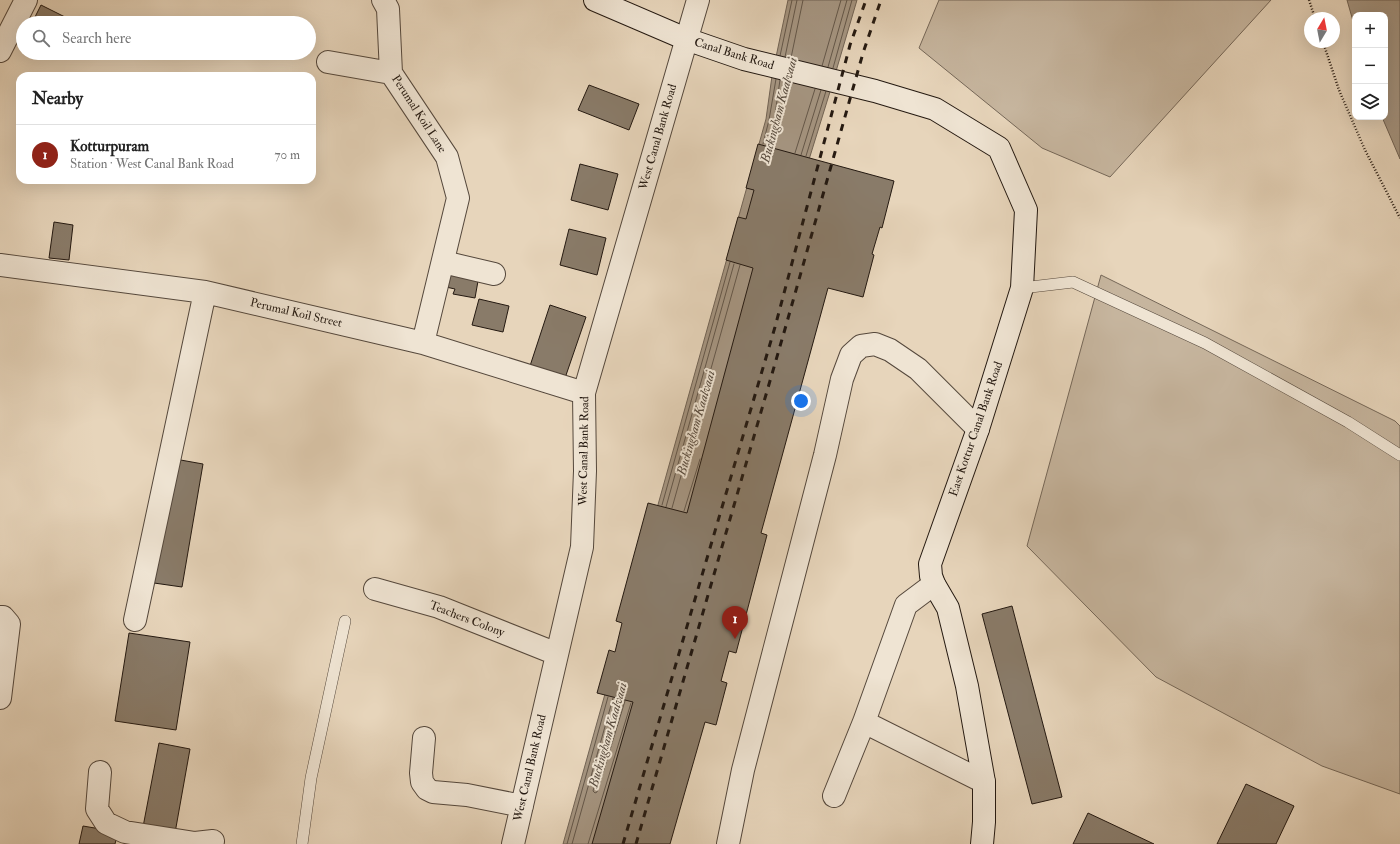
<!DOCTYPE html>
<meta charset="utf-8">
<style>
:root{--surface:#fff;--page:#f2f2f2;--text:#222;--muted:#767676;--line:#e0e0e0;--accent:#8f2418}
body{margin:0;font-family:"IM FELL Double Pica",serif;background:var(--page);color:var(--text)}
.controls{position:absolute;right:12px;top:12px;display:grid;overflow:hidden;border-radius:8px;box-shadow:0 4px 16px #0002}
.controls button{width:36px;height:36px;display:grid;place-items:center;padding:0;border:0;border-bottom:1px solid var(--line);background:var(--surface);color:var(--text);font:20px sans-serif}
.compass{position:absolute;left:1304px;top:12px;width:36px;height:36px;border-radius:50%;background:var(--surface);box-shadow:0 4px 16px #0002;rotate:10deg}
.you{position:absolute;left:801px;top:401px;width:14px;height:14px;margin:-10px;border:3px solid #fff;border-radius:50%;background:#1a73e8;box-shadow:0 0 0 6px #1a73e833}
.badge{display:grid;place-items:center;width:26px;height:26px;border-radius:50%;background:var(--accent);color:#fff;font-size:13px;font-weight:700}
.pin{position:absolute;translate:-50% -33px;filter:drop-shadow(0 1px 2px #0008)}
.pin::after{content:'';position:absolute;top:21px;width:14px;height:12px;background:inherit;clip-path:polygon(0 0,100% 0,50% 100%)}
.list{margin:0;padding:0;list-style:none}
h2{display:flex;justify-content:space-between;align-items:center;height:52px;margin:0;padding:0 16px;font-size:17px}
h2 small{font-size:13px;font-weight:400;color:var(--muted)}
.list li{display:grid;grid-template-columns:26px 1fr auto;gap:12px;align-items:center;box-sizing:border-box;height:60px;padding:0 16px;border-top:1px solid var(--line)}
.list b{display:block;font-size:15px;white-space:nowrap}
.list p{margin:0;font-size:13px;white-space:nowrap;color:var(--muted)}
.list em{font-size:13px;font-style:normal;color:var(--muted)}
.icon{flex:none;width:22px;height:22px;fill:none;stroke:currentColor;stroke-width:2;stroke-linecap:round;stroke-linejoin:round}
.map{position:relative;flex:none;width:1400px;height:844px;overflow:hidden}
.search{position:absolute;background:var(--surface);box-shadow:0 4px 16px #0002;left:16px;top:16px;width:300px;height:44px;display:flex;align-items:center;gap:10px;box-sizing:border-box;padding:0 14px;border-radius:22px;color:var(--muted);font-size:15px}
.panel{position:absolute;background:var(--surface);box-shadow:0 4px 16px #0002;left:16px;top:72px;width:300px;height:112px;border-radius:12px}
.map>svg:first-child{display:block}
.green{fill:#c6b59e;stroke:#756758}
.water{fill:#a59581;stroke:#716354}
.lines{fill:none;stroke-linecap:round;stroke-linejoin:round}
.shore{stroke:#645749;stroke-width:1}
.building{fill:#897b69;stroke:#241911}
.lane-casing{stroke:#55483c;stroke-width:12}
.street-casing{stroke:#55483c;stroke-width:24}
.secondary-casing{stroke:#241911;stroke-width:24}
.path{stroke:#241911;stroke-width:2.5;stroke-dasharray:1 2;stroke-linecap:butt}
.lane{stroke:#efe4d3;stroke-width:11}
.street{stroke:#efe4d3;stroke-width:22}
.secondary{stroke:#efe4d3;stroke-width:22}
.rail{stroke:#241911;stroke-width:3;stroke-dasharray:7 7;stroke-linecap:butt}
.labels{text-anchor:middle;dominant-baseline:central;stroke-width:4;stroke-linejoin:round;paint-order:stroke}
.street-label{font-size:12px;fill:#241911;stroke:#efe4d3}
.water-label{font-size:13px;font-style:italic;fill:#584b3e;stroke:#efe4d3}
</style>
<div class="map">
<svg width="1400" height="844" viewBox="0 0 1400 844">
<rect width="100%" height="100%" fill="#e7d5bb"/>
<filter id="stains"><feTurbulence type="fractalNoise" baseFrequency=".005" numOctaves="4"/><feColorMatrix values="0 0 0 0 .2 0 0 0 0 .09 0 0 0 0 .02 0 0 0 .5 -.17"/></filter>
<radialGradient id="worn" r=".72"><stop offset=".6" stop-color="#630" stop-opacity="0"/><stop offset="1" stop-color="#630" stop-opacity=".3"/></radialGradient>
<!-- green -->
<path class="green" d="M939 0H1271L1110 177 1042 148 919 48Z
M1101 275 1395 421 1400 426V794L1322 766 1156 677 1027 546Z"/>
<!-- water -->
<path class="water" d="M788 0H857L829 95 597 844H563L766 119 772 76Z
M1347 0H1400V159L1382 117H1385V15H1355V28Z"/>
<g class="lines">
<!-- shore -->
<path class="shore" d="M780 56 792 0
M785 57 797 0
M791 58 803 0
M822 66 841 0
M828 67 847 0
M833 68 852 0
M763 144 769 120 776 79
M767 146 774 121 780 80
M773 147 780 122 786 82
M795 153 815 89
M801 155 821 90
M806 156 826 91
M662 505 730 262
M666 507 734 264
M672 508 740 265
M684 511 700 459
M619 699 593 791 595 793 597 792 625 701
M567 844 608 697
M572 844 613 698
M588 844 631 703"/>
</g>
<!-- building -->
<path class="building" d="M41 5 77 23H32Z
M589 85 639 104 629 130 578 110Z
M758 144 894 181 882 228 880 227 872 254 874 255 863 297 828 288 761 533 767 535 736 653 729 651 721 681 727 683 716 725 705 722 670 844H592L633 702 597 693 609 650 615 652 622 623 616 621 648 503 687 513 753 268 726 260 738 217 746 219 754 190 746 188Z
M580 164 618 174 608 210 571 200Z
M54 222 73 225 69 260 49 258Z
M569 229 606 238 597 275 560 265Z
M450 267 478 281 475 298 453 294 455 289 446 287Z
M479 299 509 306 503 332 472 325Z
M550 305 586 317 564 381 529 369Z
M175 459 203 464 182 587 154 583Z
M1012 606 1062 797 1032 804 982 614Z
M129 633 190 642 176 730 115 721Z
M159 743 190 749 175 833 143 827Z
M1246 784 1294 806 1276 844H1217Z
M1088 813 1154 844H1073Z
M83 826 118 832 115 844H79Z"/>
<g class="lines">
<defs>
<path id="lane" d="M1022 288 1073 282 1205 343 1348 422 1400 455
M302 844 311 778 345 621"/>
<path id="street" d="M383 0 388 9 391 73 447 157 458 198 423 343
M0 51 26 0
M328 62 391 73
M443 262 494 274
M0 265 205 292 423 343 584 393
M375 589 439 607 557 654
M0 617H3L9 624 0 698
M135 620 205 292
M864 722 984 782
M424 738 421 773 422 782 427 789 433 792 467 795 522 806
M100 772 97 809 106 823 125 832 195 843 213 841
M834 796 864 722 906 605 934 584
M513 844 582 547 585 471 584 393 698 0
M728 844 743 770 825 455 842 379 851 355 861 346 875 344 890 350 918 369 978 429"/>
<path id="secondary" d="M595 0 686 39 744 59 875 91 935 109 999 148 1026 210 1022 288 978 429 930 564 931 576 934 584 948 608 967 686 984 782V822L982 844"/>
</defs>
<!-- lane casing -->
<use href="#lane" class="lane-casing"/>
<!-- street casing -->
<use href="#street" class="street-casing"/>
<!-- secondary casing -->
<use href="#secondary" class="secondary-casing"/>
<!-- path -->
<path class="path" d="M1309 0 1315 18
M1323 42 1339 90 1365 150 1400 218"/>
<!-- lane -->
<use href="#lane" class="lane"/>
<!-- street -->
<use href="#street" class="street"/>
<!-- secondary -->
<use href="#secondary" class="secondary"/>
<!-- rail -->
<path class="rail" d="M623 844 775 327 850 45 866 0
M636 844 785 329 863 53 881 0"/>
</g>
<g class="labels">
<!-- street labels -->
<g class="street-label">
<text transform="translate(734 54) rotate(17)">Canal Bank Road</text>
<text transform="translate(419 114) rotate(57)">Perumal Koil Lane</text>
<text transform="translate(658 137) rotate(-74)">West Canal Bank Road</text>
<text transform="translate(296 313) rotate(13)">Perumal Koil Street</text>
<text transform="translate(976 429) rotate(-71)">East Kottur Canal Bank Road</text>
<text transform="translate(584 451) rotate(-89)">West Canal Bank Road</text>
<text transform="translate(467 619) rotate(21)">Teachers Colony</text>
<text transform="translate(530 768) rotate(-77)">West Canal Bank Road</text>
</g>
<!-- water labels -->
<g class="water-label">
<text transform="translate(779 110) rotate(-75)">Buckingham Kaalvaai</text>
<text transform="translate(696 423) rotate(-74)">Buckingham Kaalvaai</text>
<text transform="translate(608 735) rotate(-74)">Buckingham Kaalvaai</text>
</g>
</g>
<rect width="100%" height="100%" filter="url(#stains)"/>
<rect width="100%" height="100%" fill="url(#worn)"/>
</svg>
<div class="controls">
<button>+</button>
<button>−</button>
<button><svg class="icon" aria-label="layers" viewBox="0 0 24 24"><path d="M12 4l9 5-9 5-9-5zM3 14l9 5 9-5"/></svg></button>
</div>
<svg class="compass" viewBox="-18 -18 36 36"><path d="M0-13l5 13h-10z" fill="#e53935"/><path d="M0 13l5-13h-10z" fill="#767676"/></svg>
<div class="you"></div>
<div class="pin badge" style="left:735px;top:639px">1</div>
<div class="search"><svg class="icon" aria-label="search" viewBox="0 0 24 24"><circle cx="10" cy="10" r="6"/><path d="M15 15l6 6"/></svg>Search here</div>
<section class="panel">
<h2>Nearby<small></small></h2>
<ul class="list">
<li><span class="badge">1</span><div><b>Kotturpuram</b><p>Station · West Canal Bank Road</p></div><em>70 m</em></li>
</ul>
</section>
</div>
